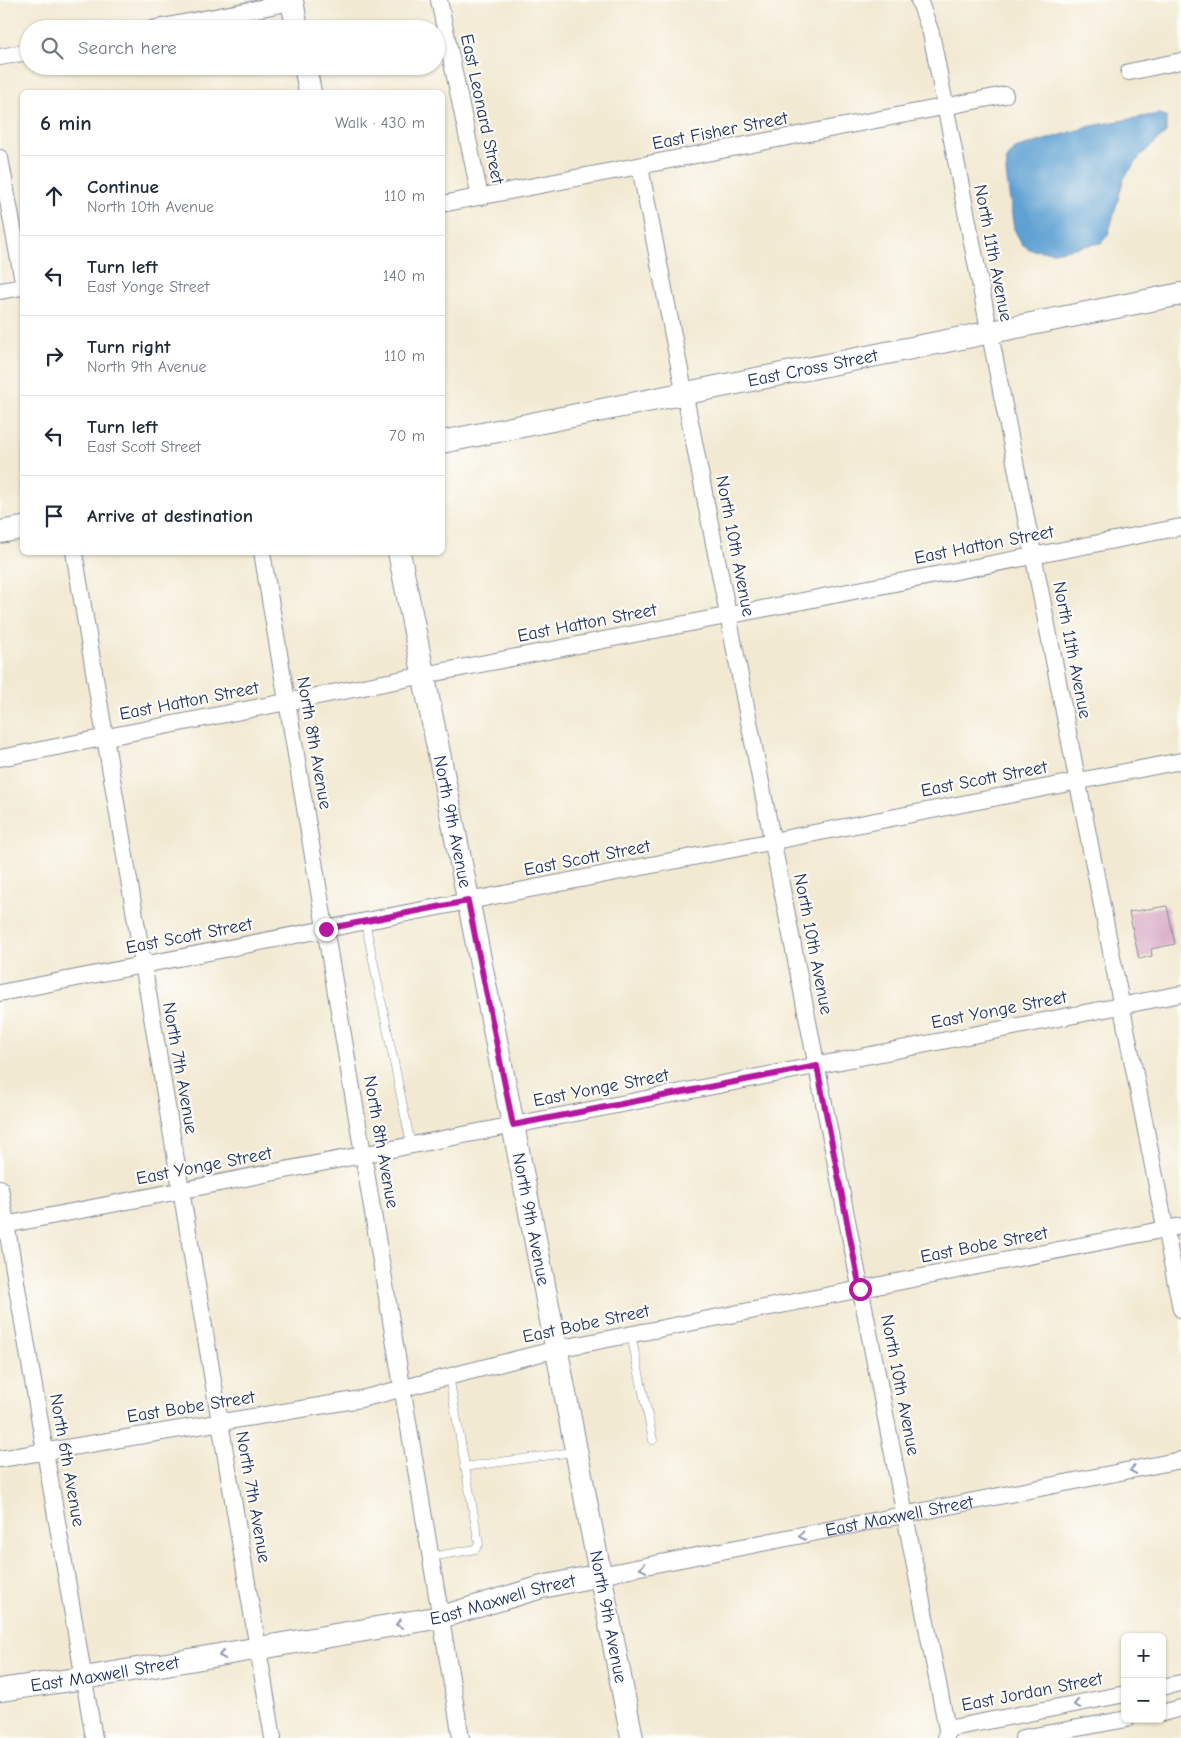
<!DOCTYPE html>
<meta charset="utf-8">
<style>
:root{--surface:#fff;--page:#f6f6f7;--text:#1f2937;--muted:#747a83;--line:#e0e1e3}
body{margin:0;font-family:"Comic Neue",sans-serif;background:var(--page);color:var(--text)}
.controls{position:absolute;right:15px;bottom:15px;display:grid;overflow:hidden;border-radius:8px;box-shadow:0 1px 4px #0004}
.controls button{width:45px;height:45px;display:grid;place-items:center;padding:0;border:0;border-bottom:1px solid var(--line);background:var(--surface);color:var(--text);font:25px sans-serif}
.stop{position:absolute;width:15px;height:15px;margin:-11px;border:4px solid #b5179e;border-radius:50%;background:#fff}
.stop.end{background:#b5179e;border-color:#fff;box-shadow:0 1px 5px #0008}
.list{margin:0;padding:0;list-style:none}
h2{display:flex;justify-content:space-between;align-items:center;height:65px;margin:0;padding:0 20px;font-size:21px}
h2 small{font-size:16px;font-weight:400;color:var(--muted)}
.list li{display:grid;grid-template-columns:32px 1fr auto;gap:15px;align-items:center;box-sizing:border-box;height:80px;padding:0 20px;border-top:1px solid var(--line)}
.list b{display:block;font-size:19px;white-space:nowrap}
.list p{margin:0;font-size:16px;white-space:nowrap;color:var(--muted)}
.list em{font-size:16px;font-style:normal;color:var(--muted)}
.icon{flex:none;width:28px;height:28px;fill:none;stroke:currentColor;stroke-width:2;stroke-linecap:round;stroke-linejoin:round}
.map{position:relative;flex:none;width:1181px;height:1738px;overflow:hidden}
.search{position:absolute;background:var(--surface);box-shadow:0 1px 4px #0004;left:20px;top:20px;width:425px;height:55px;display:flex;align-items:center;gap:12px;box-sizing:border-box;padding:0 18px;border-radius:28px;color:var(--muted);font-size:19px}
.panel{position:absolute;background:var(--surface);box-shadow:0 1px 4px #0004;left:20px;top:90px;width:425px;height:465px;border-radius:8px}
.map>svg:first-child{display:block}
.water{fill:#5fa1d3;stroke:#3d6898}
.building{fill:#dbb0ca}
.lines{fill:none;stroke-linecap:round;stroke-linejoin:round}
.lane-casing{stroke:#868c98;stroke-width:9}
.street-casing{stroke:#868c98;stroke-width:18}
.secondary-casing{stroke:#868c98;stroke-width:24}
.lane{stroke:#fff;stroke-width:8}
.street{stroke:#fff;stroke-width:16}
.secondary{stroke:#fff;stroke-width:22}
.oneway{stroke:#8d97ae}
.route{stroke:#b5179e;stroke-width:6}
.labels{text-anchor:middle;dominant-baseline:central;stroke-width:4.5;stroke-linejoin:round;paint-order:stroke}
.street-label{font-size:18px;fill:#1b2f5e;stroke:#fdfcf7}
</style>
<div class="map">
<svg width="1181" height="1738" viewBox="0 0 1181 1738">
<rect width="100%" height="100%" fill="#fdfcf7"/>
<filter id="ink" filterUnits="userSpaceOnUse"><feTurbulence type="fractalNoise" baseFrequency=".02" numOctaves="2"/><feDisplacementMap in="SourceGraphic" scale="10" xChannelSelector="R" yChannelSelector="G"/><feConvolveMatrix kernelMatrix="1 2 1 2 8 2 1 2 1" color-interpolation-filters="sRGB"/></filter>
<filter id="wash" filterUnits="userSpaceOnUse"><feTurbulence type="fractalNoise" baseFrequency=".0096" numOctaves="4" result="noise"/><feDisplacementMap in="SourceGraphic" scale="20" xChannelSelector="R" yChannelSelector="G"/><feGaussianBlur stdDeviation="1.12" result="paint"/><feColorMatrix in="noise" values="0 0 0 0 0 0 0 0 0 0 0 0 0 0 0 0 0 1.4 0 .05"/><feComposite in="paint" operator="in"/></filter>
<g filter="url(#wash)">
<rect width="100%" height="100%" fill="#f2e9d2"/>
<!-- water -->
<path class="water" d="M1158 114 1166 116V133L1141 155 1124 178 1108 235 1101 243 1054 252 1031 250 1022 244 1014 229 1006 173 1007 159 1015 149 1091 126Z"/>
<g id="blocks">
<!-- building -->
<path class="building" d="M1167 906 1175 944 1151 949 1152 956 1139 959 1129 912Z"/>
</g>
</g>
<g filter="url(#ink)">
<use href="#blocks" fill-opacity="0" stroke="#868c98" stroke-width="1"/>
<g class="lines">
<defs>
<path id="lane" d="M365 921 411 1145
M631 1335 653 1440
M464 1467 573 1452
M431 1557 475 1549 479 1544 449 1376"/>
<g id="street">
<path d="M439 0 480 197"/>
<path d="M919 0 931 33 1181 1309"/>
<path d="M152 29 292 2"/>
<path d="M0 57 29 52"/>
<path d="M1129 72 1181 61"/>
<path d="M0 158 22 276"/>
<path d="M640 167 947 1729 946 1738"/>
<path d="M442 204 1005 95"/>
<path d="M0 291 22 287"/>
<path d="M74 552 273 1738"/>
<path d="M262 552 461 1738"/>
<path d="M0 758 1181 527"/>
<path d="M0 993 1181 761"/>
<path d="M0 1188 94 1738"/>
<path d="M0 1226 1181 994"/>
<path d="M0 1459 361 1399 557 1349 1181 1226"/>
<path id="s1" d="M600 1575 1181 1460"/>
<path d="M1162 1687 1181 1683"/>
<path d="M1162 1713 1181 1708"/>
<path d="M947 1729 1125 1694"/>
<path d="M1023 1738 1127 1719"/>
</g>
<g id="secondary">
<path d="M292 0 297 29"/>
<path d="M305 66 310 92"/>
<path id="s2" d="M442 442 1181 294"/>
<path d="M0 532 22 528"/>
<path id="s3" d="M399 552 513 1125 632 1738"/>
<path id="s4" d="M0 1690 84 1678 441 1617 542 1587 600 1575"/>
</g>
</defs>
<!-- lane casing -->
<use href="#lane" class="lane-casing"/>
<!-- street casing -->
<use href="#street" class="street-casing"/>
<!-- secondary casing -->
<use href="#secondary" class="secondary-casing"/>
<!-- lane -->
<use href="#lane" class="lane"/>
<!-- street -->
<use href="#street" class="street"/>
<!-- secondary -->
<use href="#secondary" class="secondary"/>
</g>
<!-- one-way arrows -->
<defs><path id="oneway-chevron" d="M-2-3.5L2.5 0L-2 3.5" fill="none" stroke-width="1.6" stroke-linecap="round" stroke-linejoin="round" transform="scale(1.25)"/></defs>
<g class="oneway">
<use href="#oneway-chevron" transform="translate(1133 1470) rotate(169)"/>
<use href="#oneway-chevron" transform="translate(802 1536) rotate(168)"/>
<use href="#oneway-chevron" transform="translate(643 1568) rotate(170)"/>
<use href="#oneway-chevron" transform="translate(399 1624) rotate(170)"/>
<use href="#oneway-chevron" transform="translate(222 1655) rotate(170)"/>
<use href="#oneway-chevron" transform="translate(1077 1704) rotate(169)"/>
</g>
</g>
<g class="lines" filter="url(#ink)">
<!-- route -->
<path class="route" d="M326 929 468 901 513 1125 817 1066 860 1289"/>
</g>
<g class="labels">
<!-- street labels -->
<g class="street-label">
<text transform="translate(482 109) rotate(78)">East Leonard Street</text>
<text transform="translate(720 131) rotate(-11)">East Fisher Street</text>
<text transform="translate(993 253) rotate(79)">North 11th Avenue</text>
<text stroke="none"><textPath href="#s2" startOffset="378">East Cross Street</textPath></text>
<text transform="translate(984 545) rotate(-11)">East Hatton Street</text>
<text transform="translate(735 546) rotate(79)">North 10th Avenue</text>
<text transform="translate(587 623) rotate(-11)">East Hatton Street</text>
<text transform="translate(1072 650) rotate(79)">North 11th Avenue</text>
<text transform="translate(189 701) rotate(-11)">East Hatton Street</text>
<text transform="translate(314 743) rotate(80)">North 8th Avenue</text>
<text transform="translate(984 779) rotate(-11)">East Scott Street</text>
<text stroke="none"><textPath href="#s3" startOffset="275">North 9th Avenue</textPath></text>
<text transform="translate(587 858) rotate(-11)">East Scott Street</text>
<text transform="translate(189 936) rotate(-11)">East Scott Street</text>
<text transform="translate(813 944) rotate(79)">North 10th Avenue</text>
<text transform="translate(999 1010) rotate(-11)">East Yonge Street</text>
<text transform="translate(180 1068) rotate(80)">North 7th Avenue</text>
<text transform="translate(601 1088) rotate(-11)">East Yonge Street</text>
<text transform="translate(381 1142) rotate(80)">North 8th Avenue</text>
<text transform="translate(204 1166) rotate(-11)">East Yonge Street</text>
<text stroke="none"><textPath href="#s3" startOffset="680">North 9th Avenue</textPath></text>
<text transform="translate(984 1245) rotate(-11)">East Bobe Street</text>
<text transform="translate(586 1324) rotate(-12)">East Bobe Street</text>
<text transform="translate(900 1385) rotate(79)">North 10th Avenue</text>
<text transform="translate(191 1407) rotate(-9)">East Bobe Street</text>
<text transform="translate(67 1460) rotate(80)">North 6th Avenue</text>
<text transform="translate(253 1497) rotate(80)">North 7th Avenue</text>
<text stroke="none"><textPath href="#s1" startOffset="305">East Maxwell Street</textPath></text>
<text stroke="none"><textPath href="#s4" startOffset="511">East Maxwell Street</textPath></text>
<text stroke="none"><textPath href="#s3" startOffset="1085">North 9th Avenue</textPath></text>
<text stroke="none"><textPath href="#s4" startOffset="106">East Maxwell Street</textPath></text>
<text transform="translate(1032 1692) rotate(-11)">East Jordan Street</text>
</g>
</g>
</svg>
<div class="controls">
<button>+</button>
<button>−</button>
</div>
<div class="stop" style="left:860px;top:1289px"></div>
<div class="stop end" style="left:326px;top:929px"></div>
<div class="search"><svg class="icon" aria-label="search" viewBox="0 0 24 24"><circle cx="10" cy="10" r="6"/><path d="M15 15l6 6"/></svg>Search here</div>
<section class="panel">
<h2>6 min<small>Walk · 430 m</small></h2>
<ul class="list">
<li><svg class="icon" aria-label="ahead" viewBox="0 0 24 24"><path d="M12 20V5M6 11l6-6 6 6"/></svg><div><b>Continue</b><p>North 10th Avenue</p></div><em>110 m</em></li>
<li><svg class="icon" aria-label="left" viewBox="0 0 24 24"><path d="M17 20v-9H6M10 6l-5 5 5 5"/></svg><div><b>Turn left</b><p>East Yonge Street</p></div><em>140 m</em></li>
<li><svg class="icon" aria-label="right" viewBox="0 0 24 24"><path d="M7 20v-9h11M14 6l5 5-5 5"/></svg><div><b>Turn right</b><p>North 9th Avenue</p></div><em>110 m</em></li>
<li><svg class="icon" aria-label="left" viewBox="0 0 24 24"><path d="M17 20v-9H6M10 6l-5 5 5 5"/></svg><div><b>Turn left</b><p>East Scott Street</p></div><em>70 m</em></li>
<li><svg class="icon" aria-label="arrive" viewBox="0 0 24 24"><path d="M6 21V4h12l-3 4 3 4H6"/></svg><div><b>Arrive at destination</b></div></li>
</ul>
</section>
</div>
